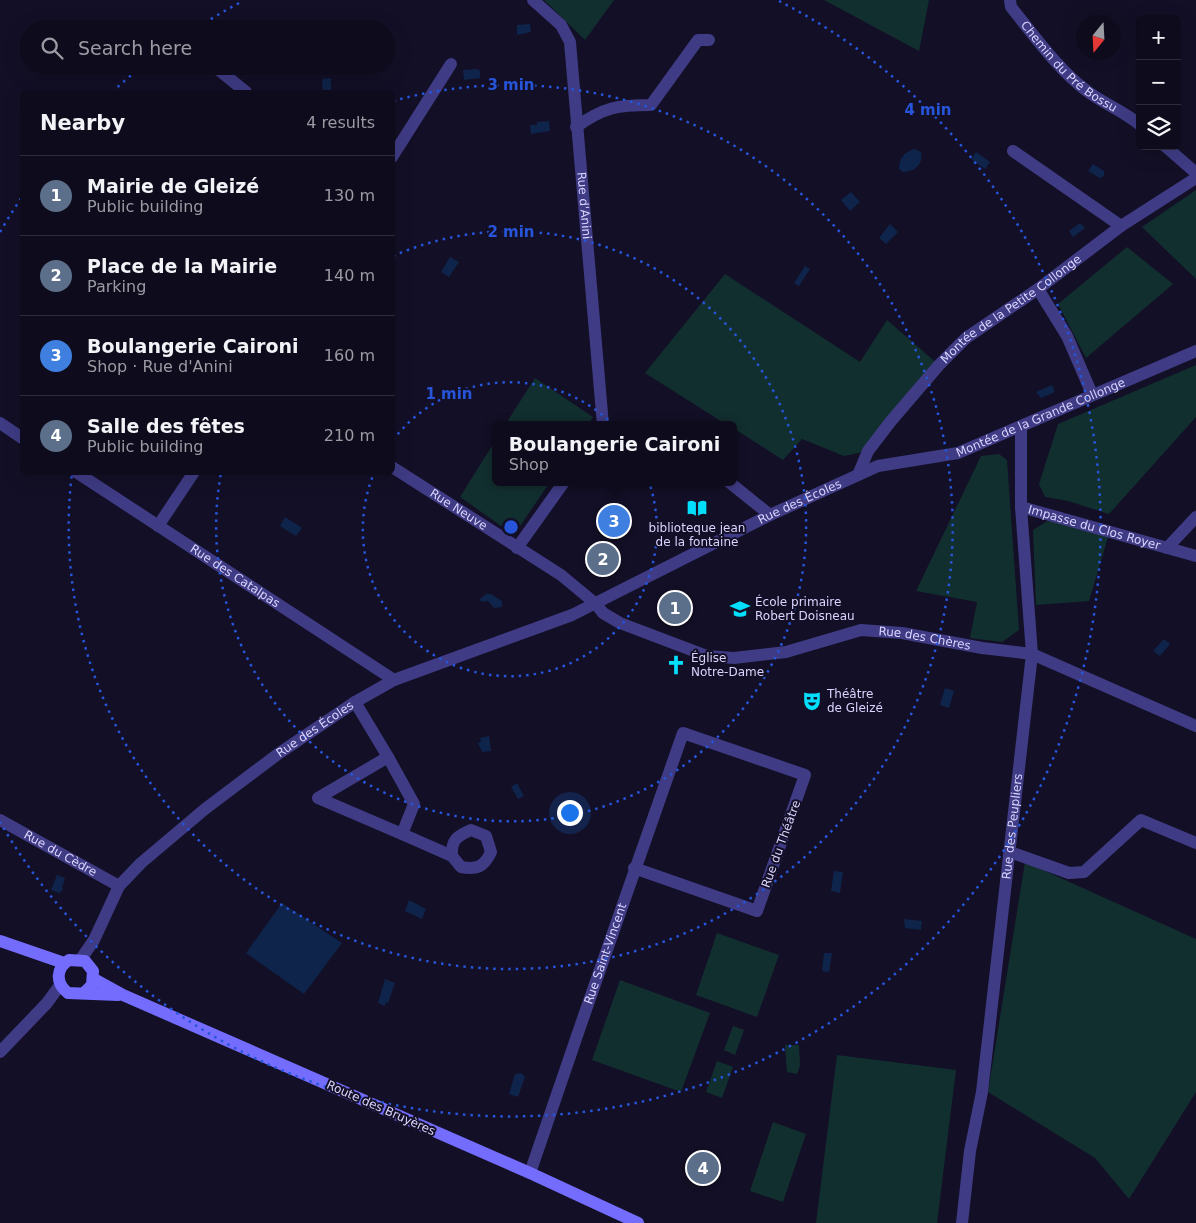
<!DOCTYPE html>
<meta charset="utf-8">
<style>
:root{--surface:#0e0b1c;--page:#1c1929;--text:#f1f3f6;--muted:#9b9ba3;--line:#2e2b3b;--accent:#03defc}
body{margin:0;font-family:"DejaVu Sans",sans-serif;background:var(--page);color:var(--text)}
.controls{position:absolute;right:15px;top:15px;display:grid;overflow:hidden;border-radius:8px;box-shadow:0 5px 20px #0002}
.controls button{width:45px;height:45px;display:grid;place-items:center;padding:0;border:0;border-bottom:1px solid var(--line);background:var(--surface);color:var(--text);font:25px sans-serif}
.compass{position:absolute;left:1076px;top:15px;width:45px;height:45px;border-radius:50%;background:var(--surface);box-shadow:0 5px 20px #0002;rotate:198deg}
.you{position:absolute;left:569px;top:812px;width:18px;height:18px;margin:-12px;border:4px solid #fff;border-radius:50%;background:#1a73e8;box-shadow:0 0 0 8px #1a73e833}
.badge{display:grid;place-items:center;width:32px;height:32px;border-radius:50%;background:var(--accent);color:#fff;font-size:16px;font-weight:700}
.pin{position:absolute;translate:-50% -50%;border:2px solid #fff;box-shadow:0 1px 5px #0006}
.popup{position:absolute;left:492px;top:421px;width:245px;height:65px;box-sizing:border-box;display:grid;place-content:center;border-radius:8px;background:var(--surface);filter:drop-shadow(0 1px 4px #0005);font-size:16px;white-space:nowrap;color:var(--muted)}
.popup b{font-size:19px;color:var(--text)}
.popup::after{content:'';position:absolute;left:50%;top:100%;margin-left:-10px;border:10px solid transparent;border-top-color:var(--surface)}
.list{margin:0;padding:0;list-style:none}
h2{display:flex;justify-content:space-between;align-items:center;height:65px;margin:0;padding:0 20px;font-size:21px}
h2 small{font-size:16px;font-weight:400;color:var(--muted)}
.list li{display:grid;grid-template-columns:32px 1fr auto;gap:15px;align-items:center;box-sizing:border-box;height:80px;padding:0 20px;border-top:1px solid var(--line)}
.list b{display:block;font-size:19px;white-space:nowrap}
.list p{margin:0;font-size:16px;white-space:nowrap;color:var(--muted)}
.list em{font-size:16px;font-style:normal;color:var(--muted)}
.icon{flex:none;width:28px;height:28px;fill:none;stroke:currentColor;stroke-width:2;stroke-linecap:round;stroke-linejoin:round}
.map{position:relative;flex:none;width:1196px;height:1223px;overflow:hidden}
.search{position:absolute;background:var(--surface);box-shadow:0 5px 20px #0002;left:20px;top:20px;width:375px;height:55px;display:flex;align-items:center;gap:12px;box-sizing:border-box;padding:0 18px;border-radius:28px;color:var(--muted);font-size:19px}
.panel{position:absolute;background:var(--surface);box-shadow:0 5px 20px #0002;left:20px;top:90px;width:375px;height:385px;border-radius:8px}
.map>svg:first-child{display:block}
.green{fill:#122f2f}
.water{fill:#0f244a}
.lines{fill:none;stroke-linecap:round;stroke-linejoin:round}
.street{stroke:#3f3b84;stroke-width:12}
.secondary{stroke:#736cfd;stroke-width:12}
.ring{fill:none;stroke:#2655da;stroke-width:2.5;stroke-dasharray:2.5 5}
.labels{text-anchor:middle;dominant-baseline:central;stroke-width:4;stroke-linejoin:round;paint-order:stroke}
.street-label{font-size:12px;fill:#dad4fe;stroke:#130f26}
.poi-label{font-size:12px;fill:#dad4fe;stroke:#130f26;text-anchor:start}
.centre{fill:#2655da;stroke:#130f26;stroke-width:2.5}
.ring-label{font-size:15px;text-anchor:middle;font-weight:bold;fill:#2655da;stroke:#130f26;stroke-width:4;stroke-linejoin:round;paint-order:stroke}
</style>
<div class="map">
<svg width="1196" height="1223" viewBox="0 0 1196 1223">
<rect width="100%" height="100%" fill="#130f26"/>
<!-- green -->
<path class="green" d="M544 0H614L585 40Z
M824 0H929L919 51Z
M1196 190V279L1142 227Z
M1127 247 1173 284 1086 358 1058 304Z
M725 274 860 362 887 320 939 365 868 451 844 456 802 439 783 460 733 428V425H727L645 373Z
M1196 365V417L1109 514 1068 501 1045 497 1039 484 1058 424Z
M535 378 593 417 588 425H505Z
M495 441V482H550L514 535 460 497Z
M999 454 1007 460 1019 630 1002 642 970 638 977 602 916 591 981 456Z
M1049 520 1108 537 1089 601 1036 605 1033 530Z
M1025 862 1196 939V1092L1129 1199 1095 1158 988 1092Z
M717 933 779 955 757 1017 696 995Z
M620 980 710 1013 681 1092 592 1060Z
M733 1026 744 1030 735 1055 724 1050Z
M785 1045H799L800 1065 797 1074 787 1072Z
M837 1055 956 1070 937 1223H816Z
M717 1061 733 1067 722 1098 706 1092Z
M773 1122 806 1134 783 1202 750 1191Z"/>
<!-- water -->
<path class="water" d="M530 24 531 32 517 35V25Z
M477 69 480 71V78L464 80 463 70Z
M331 78V92H323L322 79Z
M524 81 525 88 510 89V82Z
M549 121 550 131 531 134 530 125H537V122Z
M915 149 921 152C924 163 915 172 903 172L899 169C899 158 905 151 915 149Z
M976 152 990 162 985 169 971 159Z
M1093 164 1104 171V176L1100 178 1088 171Z
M851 192 860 202 850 211 841 200Z
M1080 223 1085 228 1073 237 1069 231Z
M890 224 898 232 886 244 879 238Z
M450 257 459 262 449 277 441 272Z
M805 266 810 269 799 286 794 283Z
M1052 385 1055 392 1041 398 1036 392Z
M285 517 302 528 296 536 280 526Z
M486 594H491L502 601V607L494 608 488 601 481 602 480 599Z
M1164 639 1170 644 1160 656 1153 651Z
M945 688 954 691 949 708 940 705Z
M489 736 491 751 482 752 478 743 481 742 480 738Z
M517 783 524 796 518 799 511 787Z
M834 871 843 872 840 893 831 891Z
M57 875 65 878 62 887 63 890 59 893 51 890Z
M409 900 426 909 422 919 405 911Z
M282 903 342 943 304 994 246 953Z
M904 919 922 921 921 930 905 928Z
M824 953H832L829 972H827L822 971Z
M385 979 395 983 388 1003 386 1002 385 1006 378 1003Z
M521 1073 525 1077 518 1097 509 1094 515 1074Z"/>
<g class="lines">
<!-- street -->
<g class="street">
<path id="s1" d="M533 0 561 25 570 42 603 425"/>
<path id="s2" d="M1010 0 1011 7C1033 34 1059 71 1087 91 1104 104 1124 111 1140 125"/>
<path d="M214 66 246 92"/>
<path d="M576 127C604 107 618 105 651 105L698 40H709"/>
<path d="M1165 146 1196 173"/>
<path d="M1013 151 1121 226"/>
<path d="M392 157 451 64"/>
<path d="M1038 289 1067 336 1092 394"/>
<path d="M0 423 22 438"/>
<path id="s3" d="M392 467 561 575 596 604 603 613 620 623 707 656 734 658 786 652 861 630 902 633 982 648 1032 654 1196 726"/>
<path id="s4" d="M76 472 394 680"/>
<path id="s5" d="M858 475 868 451 891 421 939 365 966 338 1038 289 1121 226 1196 178"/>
<path d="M729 482 770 515"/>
<path id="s6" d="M1021 507 1196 556"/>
<path d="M158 526 194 472"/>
<path d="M517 548 564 482"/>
<path d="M1167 548 1196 517"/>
<path d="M355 702 388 757 318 798 402 834"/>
<path d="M388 757 414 804 402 834 452 856C451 840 457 836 471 830L486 836 491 852C484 867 477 870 461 867L452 856"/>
<path id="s7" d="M0 820 119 886"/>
<path d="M1010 852 1069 873 1084 872 1141 820 1196 843"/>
<path id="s8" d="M81 959 94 940 119 886 141 863 205 809 278 754 355 702 394 680 572 615 770 515 878 466 958 453 1196 351"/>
<path d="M0 1052 47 1003 60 985"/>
<path id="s9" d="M530 1173C580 1026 631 879 683 733L805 775 757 911 634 868"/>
<path id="s10" d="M962 1223 970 1151 982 1092 1032 654 1021 507V427"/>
</g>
<!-- secondary -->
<path class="secondary" d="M0 941 64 963
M94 979 123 995 530 1173 638 1223
M84 993 92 985 93 971 85 961 69 960C56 968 55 983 68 993L118 995"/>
</g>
<!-- distance rings -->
<g class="ring">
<path d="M393 440A147 147 0 1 1 374 473"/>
<path d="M393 256A295 295 0 1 1 221 473"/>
<path d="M393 101A442 442 0 1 1 72 473"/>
<path d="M0 232A590 590 0 0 1 22 197M112 92A590 590 0 0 1 140 68M198 27A590 590 0 0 1 243 1M779 1A590 590 0 1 1 0 822"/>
</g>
<!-- icons -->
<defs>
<symbol id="library-bare" viewBox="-9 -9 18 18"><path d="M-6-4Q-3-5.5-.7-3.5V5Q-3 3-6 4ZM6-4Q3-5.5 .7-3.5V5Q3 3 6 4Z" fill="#03defc" stroke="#130f26" stroke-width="2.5" paint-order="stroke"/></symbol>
<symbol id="school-bare" viewBox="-9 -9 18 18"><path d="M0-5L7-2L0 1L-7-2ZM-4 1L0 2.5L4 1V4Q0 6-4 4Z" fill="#03defc" stroke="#130f26" stroke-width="2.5" paint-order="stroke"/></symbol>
<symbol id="church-bare" viewBox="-9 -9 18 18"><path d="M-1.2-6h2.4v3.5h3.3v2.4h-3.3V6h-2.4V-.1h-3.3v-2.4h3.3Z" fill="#03defc" stroke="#130f26" stroke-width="2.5" paint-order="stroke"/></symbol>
<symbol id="theatre-bare" viewBox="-9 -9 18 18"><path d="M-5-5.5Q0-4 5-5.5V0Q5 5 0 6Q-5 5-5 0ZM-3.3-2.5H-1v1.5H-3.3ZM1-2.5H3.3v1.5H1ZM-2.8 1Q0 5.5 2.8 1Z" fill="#03defc" stroke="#130f26" stroke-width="2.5" paint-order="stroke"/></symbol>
</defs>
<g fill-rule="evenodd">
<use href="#library-bare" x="683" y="494" width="28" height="28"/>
<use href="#school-bare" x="726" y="595" width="28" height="28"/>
<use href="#church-bare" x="662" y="651" width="28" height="28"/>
<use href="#theatre-bare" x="798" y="687" width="28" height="28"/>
</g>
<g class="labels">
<!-- street labels -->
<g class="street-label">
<text stroke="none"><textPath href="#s2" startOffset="91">Chemin du Pré Bossu</textPath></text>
<text stroke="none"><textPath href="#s1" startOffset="221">Rue d'Anini</textPath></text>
<text stroke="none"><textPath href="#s5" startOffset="229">Montée de la Petite Collonge</textPath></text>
<text stroke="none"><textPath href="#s8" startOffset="1128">Montée de la Grande Collonge</textPath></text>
<text stroke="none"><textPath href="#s8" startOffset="871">Rue des Écoles</textPath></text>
<text stroke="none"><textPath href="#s3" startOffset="79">Rue Neuve</textPath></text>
<text stroke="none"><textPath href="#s6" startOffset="76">Impasse du Clos Royer</textPath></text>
<text stroke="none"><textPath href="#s4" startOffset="190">Rue des Catalpas</textPath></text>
<text stroke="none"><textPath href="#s3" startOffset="592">Rue des Chères</textPath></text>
<text stroke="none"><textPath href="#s8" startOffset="334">Rue des Écoles</textPath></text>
<text stroke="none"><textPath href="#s10" startOffset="400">Rue des Peupliers</textPath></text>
<text transform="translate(781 844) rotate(-70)">Rue du Théâtre</text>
<text stroke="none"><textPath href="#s7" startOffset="69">Rue du Cèdre</textPath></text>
<text stroke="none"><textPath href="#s9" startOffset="232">Rue Saint-Vincent</textPath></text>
<text transform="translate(381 1108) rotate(24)">Route des Bruyères</text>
</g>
<!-- poi labels -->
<g class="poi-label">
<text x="697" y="528" text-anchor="middle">biblioteque jean<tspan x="697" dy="14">de la fontaine</tspan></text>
<text x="755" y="602">École primaire<tspan x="755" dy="14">Robert Doisneau</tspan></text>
<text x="691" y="658">Église<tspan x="691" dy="14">Notre-Dame</tspan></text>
<text x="827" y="694">Théâtre<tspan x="827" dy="14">de Gleizé</tspan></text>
</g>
</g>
<circle cx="511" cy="527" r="8" class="centre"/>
<g class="ring-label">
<text x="511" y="90">3 min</text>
<text x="928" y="115">4 min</text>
<text x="511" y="237">2 min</text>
<text x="449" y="399">1 min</text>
</g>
</svg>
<div class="controls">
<button>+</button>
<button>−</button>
<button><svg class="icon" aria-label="layers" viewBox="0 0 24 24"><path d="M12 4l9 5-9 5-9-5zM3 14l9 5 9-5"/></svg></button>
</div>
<svg class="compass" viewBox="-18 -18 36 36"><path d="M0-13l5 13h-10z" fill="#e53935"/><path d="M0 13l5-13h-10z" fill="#9b9ba3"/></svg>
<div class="you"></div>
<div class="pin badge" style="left:675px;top:608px;background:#5c6f8a">1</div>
<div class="pin badge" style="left:603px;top:559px;background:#5c6f8a">2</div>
<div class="pin badge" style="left:614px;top:521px;background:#3f7fe0">3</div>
<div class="popup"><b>Boulangerie Caironi</b>Shop</div>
<div class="pin badge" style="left:703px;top:1168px;background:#5c6f8a">4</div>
<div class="search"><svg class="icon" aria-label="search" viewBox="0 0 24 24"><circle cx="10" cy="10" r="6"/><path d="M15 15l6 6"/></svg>Search here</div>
<section class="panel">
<h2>Nearby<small>4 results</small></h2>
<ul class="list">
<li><span class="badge" style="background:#5c6f8a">1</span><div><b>Mairie de Gleizé</b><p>Public building</p></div><em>130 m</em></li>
<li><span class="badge" style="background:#5c6f8a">2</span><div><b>Place de la Mairie</b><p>Parking</p></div><em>140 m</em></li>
<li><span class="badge" style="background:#3f7fe0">3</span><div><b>Boulangerie Caironi</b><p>Shop · Rue d'Anini</p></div><em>160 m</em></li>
<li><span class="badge" style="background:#5c6f8a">4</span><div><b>Salle des fêtes</b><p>Public building</p></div><em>210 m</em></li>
</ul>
</section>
</div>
